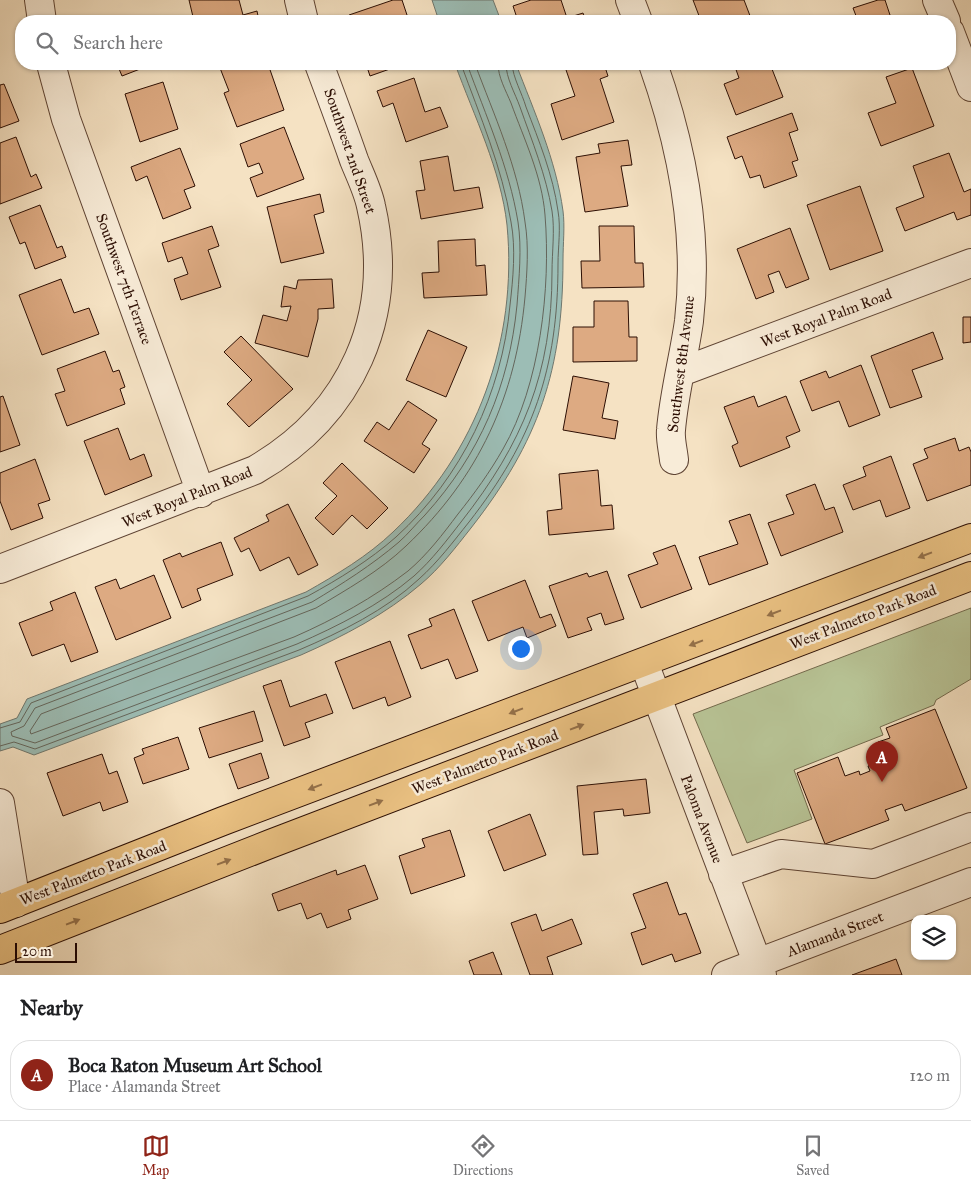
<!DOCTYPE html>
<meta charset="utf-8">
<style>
:root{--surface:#fff;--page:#f6f6f6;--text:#202124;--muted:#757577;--line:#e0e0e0;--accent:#8f2418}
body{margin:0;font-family:"IM FELL Great Primer",serif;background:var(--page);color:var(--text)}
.controls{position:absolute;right:15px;bottom:15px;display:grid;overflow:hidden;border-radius:10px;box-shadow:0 1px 4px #0004}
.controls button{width:45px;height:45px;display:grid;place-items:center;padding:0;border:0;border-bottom:1px solid var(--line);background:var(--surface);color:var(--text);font:25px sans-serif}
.scale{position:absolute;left:15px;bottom:12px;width:62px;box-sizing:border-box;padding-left:5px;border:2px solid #2c0e03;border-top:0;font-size:14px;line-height:18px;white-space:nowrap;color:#2c0e03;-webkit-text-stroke:4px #f8ecd8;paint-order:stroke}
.you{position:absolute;left:520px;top:648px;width:18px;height:18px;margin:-12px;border:4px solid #fff;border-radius:50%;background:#1a73e8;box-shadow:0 0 0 8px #1a73e833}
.badge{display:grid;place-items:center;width:32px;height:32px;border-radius:50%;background:var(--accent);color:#fff;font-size:16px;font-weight:700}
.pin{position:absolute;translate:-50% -41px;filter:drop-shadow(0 1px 2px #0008)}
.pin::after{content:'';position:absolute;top:26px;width:18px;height:15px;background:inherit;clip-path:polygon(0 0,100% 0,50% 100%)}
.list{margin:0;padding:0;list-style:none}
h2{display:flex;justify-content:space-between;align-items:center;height:65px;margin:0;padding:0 20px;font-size:21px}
h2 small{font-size:16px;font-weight:400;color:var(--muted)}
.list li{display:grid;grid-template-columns:32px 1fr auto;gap:15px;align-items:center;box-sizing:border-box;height:70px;margin:0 10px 10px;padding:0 10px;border:1px solid var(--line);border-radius:20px}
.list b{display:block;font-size:19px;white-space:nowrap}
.list p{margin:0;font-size:16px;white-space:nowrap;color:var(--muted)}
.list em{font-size:16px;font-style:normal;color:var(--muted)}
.icon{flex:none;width:28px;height:28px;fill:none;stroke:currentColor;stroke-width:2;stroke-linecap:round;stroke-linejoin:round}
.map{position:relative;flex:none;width:971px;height:975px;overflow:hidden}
.search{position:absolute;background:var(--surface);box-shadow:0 1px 4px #0004;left:15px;right:15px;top:15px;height:55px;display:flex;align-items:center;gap:12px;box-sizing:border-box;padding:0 18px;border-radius:20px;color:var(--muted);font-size:19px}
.sheet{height:145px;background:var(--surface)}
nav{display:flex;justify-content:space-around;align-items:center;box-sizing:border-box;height:70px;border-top:1px solid var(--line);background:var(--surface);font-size:14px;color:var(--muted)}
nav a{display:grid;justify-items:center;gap:2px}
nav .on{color:var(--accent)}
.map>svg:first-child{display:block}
.green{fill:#b8c496;stroke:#72694c}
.water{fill:#9cbdb5;stroke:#6f776e}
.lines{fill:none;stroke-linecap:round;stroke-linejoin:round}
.shore{stroke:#64665c;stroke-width:1}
.building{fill:#ddaa82;stroke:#2c0e03}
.minor-casing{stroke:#5e4333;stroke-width:30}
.major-casing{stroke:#2c0e03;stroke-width:30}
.minor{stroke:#f8ecd8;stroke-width:28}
.major{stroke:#eac182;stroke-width:28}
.oneway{fill:#947049}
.labels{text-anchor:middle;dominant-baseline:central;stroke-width:5;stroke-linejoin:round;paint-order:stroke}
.street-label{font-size:15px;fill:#2c0e03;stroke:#f8ecd8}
</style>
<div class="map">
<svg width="971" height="975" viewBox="0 0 971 975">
<rect width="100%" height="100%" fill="#f5e2c3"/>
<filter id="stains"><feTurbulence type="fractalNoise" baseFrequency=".004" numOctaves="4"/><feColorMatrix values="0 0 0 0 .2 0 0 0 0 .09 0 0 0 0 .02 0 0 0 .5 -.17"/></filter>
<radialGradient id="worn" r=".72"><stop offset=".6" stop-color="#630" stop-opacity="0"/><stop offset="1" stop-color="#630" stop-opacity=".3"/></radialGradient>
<!-- green -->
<path class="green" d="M971 608V679L936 700 934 705 880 727 883 735 794 770 812 819 747 843 693 714Z"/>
<!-- water -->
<path class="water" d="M432 0H493L501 21H439Z
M455 64H516C534 111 556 160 563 211 565 226 563 244 563 260 563 370 539 441 471 528 456 547 440 568 421 584 386 614 344 636 301 655L34 755 13 747 0 751V724L17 718 27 699 306 592C336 575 368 556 393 532 477 453 518 340 507 225 501 170 474 116 455 64Z"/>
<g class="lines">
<!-- shore -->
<path class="shore" d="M467 64C486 116 509 167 518 222 522 248 519 278 517 305 509 386 480 454 425 515 416 524 408 534 399 542 372 565 342 584 312 602L35 708 24 726 11 732 12 736 35 743 297 644C338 626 380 605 414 576 432 560 447 540 461 522 523 443 552 373 552 272 552 252 555 230 552 211 546 175 532 141 520 107 515 93 506 78 506 64
M475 64C494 115 518 167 525 222 529 246 527 273 525 297 516 396 479 477 406 546 380 571 346 590 316 608L41 714 30 731 31 734 294 637C335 619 373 598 408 571 427 555 443 534 458 514 474 494 490 472 503 449 540 385 551 288 545 215 542 176 524 139 511 103 506 91 498 77 498 64
M0 728 20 722 31 703 308 596C339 579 370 560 396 537 462 477 502 393 510 305 513 279 516 248 511 222 502 167 480 116 461 64
M0 746 14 742 35 749 299 650C341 632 386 610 419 579 438 562 453 542 469 522 533 440 558 369 558 264 558 247 561 228 558 211 553 175 539 141 526 107 522 93 513 78 512 64"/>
</g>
<!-- building -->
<path class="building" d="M189 0H239L243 15 257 11 259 21H194Z
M393 0H402L409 21H351L349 15Z
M531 0H561L567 18 583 13 586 21H518L513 6Z
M693 0H744L752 21H701Z
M878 0H885L892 21H858L853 8Z
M138 16 140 21H125Z
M117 64H153L122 76Z
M231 64H268L284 110 237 127 224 93 229 91 220 68Z
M366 64H404L370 76Z
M564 64H604L608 76 600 79 614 122 562 140 551 104 575 96Z
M734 64H770L783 97 736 115 724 84 739 78Z
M912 68 934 126 881 146 868 113 896 103 886 77Z
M414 78 425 112 440 107 448 127 406 142 393 103 383 107 377 91Z
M163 82 178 129 140 142 125 94Z
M4 84 19 121 0 128V85Z
M792 113 798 130 789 133 798 160 792 162 797 176 764 188 760 175 750 178 742 156 735 159 727 137Z
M284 127 304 179 257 197 250 178 263 173 259 163 248 167 240 144Z
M16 137 31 177 36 174 42 188 0 204V143Z
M628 140 632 165 621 166 628 206 585 212 576 157 600 153 598 144Z
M180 148 195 186 184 190 191 208 163 219 147 176 136 181 131 167Z
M949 153 964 192 971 189V215L957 220 954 212 905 231 896 208 924 197 913 166Z
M448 156 454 191 479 187 483 208 421 219 416 191 425 190 420 161Z
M860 186 883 251 830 270 807 205Z
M320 194 324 212 314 215 324 253 281 263 267 207Z
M40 205 57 248 62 246 66 257 35 269 25 242 20 244 9 217Z
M212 226 219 246 208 250 221 287 181 300 174 279 188 274 182 257 168 262 162 243Z
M599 226H634L635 263H643L644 287 582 288 581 261H600Z
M790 228 809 279 786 288 779 271 768 275 774 292 756 299 737 249Z
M475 239 476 266 485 265 487 295 424 298 422 273 439 272 438 241Z
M61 279 74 313 89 308 99 334 42 355 19 295Z
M332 279 334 308 318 309V319L308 357 255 343 263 315 287 321 291 306 281 307 284 286 296 289 298 280Z
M594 301H628L629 337H637V361L573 362V327H594Z
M963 317H971V342L963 343Z
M428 330 467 347 446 397 406 380Z
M933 332 943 359 912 370 922 397 890 408 871 356Z
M241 336 293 389 249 427 227 404 252 380 224 352Z
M105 351 113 372 119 370 125 387 120 389 125 404 67 426 55 394 65 391 57 369Z
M861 365 880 415 849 427 839 401 812 411 800 381 826 371 829 378Z
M573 376 609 383 602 418 618 421 615 439 563 430Z
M3 396 20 445 0 452V397Z
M754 396 758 407 786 396 800 431 786 437 790 447 740 467 732 446 738 443 724 407Z
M408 401 437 420 422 444 430 449 414 473 364 441 377 422 389 430Z
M118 428 130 460 144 454 152 476 105 495 84 441Z
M955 438 959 451 969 447 971 452V485L927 501 913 464 928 458 924 449Z
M891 456 910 508 886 517 880 500 853 510 843 485 866 476 863 467Z
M35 459 50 500 38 504 43 518 11 530 0 501V473Z
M342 463 388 508 367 529 352 515 333 535 315 518 337 496 323 483Z
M598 470 601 506 612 505 614 529 549 535 547 511 562 509 559 474Z
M815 484 825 510 834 507 843 532 781 556 768 523 794 514 786 495Z
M288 504 318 565 298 575 289 557 260 571 249 548 241 552 234 538 269 521 266 515Z
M750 514 768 564 709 585 699 557 738 544 729 521Z
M221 542 233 575 197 589 201 600 182 608 163 560 180 553 182 557Z
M675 545 692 589 641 608 628 575 658 564 653 553Z
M607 571 624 619 605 625 601 613 587 618 592 630 568 638 549 586 587 573 589 577Z
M154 575 171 618 116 640 95 587 116 579 120 589Z
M525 580 540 618 551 614 556 626 527 638 523 627 488 641 472 601Z
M75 592 98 652 71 662 64 644 32 656 19 623 53 610 50 602Z
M454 609 478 671 456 679 448 659 421 669 408 635 432 626 429 619Z
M390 641 411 697 388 706 385 697 353 709 335 662Z
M281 680 290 707 326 694 333 713 305 723 310 737 284 746 263 686Z
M935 709 967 788 905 811 902 804 885 810 889 820 825 844 797 773 838 757 845 776 859 771 860 775 870 771 868 766 885 759 878 742 890 738 886 728Z
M254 711 263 741 209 758 199 728Z
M178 737 189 769 143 784 134 758 144 754 142 749Z
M261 753 269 778 238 789 229 764Z
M102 754 109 774 117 771 128 802 103 811 100 802 63 816 47 773Z
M646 779 650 813 624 816 623 809 594 812 598 854 583 855 577 786Z
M530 814 546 855 504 871 488 831Z
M450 830 465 876 411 894 399 856 425 847 422 839Z
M365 865 378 899 348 910 351 919 327 928 321 913 307 919 301 903 278 911 272 894 336 870 337 875Z
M667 882 679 915 686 913 701 953 675 962 672 954 642 965 631 933 646 928 633 894Z
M536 914 542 931 572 919 582 944 547 957 553 975H530L511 923Z
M493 952 502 975H474L469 961Z
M896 959 902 975H852Z"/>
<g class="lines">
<defs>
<path id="minor" d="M39 0 42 21
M299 0 304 21
M630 0 638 21
M937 0 946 21
M950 32 971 87
M51 64 66 119 201 493
M653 64C682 146 699 234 689 321 684 357 674 393 671 430 670 439 673 450 674 460
M681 372 971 263
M0 569 255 470C352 414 396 316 371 206 368 191 360 175 354 160 343 128 331 96 319 64
M644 663 762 975
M0 803 16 903
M723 874 781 854 873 864 971 827
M726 975 971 882"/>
<path id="major" d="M0 909 223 821 971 538
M0 950 270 844 971 576"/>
</defs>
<!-- minor casing -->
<use href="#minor" class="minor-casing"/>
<!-- major casing -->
<use href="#major" class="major-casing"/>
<!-- minor -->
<use href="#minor" class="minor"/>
<!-- major -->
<use href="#major" class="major"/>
</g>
<!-- one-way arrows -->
<defs><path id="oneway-solid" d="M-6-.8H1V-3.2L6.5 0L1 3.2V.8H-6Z" transform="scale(1.25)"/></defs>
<g class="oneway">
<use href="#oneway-solid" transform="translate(925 555) rotate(159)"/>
<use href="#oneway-solid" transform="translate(774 613) rotate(159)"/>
<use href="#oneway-solid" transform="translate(696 643) rotate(159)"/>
<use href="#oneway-solid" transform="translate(516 711) rotate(159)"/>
<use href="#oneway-solid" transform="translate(577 727) rotate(-21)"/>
<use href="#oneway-solid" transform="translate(315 787) rotate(159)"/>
<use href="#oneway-solid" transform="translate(376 803) rotate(-21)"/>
<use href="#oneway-solid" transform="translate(224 862) rotate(-21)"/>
<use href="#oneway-solid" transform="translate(73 922) rotate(-21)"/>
</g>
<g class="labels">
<!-- street labels -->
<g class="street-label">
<text transform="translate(350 151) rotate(71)">Southwest 2nd Street</text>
<text transform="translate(124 279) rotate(70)">Southwest 7th Terrace</text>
<text transform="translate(826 318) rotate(-21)">West Royal Palm Road</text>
<text transform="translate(681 364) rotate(-83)">Southwest 8th Avenue</text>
<text transform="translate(187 497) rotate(-22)">West Royal Palm Road</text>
<text transform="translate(863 617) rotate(-21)">West Palmetto Park Road</text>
<text transform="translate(485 762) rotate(-21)">West Palmetto Park Road</text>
<text transform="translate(702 819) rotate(69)">Paloma Avenue</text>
<text transform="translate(93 873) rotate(-21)">West Palmetto Park Road</text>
<text transform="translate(835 934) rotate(-21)">Alamanda Street</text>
</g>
</g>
<rect width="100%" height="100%" filter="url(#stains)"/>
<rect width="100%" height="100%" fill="url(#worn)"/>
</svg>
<div class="controls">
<button><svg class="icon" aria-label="layers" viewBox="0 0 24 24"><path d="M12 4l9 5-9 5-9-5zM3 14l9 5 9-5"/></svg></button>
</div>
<div class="scale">20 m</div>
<div class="you"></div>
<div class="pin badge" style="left:882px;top:782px">A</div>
<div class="search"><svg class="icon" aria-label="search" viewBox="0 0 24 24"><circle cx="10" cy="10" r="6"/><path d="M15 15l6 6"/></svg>Search here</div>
</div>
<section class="sheet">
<h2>Nearby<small></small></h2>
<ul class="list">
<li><span class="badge">A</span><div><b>Boca Raton Museum Art School</b><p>Place · Alamanda Street</p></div><em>120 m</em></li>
</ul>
</section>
<nav>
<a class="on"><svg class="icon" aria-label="map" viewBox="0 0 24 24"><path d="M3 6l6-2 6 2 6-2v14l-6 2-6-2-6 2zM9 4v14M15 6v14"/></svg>Map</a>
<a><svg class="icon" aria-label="directions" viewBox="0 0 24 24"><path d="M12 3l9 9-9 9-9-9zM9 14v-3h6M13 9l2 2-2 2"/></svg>Directions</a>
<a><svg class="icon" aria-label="saved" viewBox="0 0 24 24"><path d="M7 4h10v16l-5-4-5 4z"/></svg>Saved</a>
</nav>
